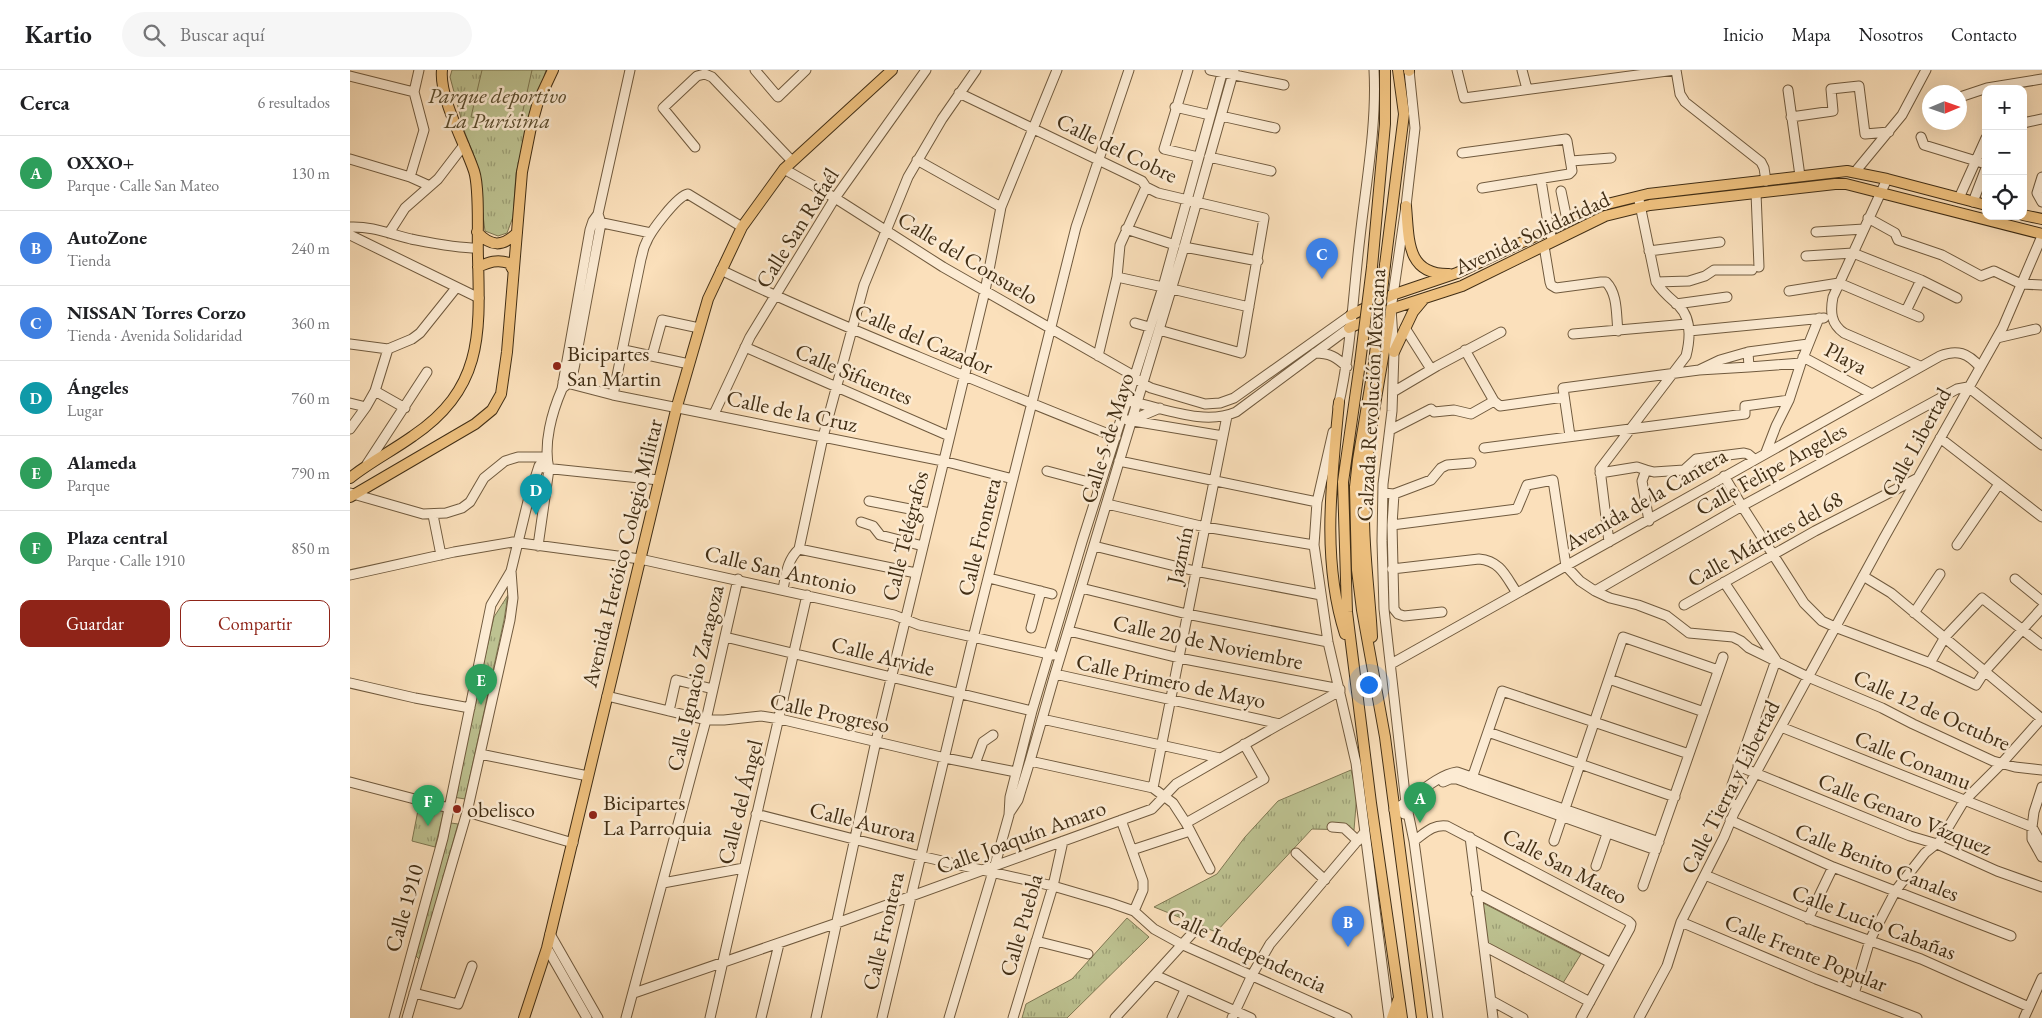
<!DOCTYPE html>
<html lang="es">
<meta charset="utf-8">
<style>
:root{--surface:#fff;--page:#f6f6f6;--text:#202124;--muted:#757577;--line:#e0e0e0;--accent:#8f2418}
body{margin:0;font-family:"EB Garamond",serif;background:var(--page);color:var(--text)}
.controls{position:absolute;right:15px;top:15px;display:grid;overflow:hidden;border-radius:10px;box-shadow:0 5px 20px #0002}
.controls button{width:45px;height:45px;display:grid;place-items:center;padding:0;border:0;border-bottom:1px solid var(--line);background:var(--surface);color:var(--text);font:25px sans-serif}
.compass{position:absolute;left:1572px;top:15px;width:45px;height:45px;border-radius:50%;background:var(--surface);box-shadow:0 5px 20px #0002;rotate:88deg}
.you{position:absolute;left:1018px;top:614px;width:18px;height:18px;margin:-12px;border:4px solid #fff;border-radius:50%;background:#1a73e8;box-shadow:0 0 0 8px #1a73e833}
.badge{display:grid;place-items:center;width:32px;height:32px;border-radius:50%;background:var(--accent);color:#fff;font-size:16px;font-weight:700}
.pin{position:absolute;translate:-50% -41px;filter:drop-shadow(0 1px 2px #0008)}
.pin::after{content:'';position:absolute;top:26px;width:18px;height:15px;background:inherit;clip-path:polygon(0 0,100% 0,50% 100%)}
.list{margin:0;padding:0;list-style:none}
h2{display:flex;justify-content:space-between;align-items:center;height:65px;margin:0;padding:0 20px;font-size:21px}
h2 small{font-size:16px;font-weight:400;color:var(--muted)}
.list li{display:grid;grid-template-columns:32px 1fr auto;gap:15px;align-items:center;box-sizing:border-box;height:75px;padding:0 20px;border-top:1px solid var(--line)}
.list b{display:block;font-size:19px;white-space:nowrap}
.list p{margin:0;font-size:16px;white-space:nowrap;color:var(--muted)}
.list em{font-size:16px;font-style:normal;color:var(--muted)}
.actions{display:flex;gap:10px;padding:15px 20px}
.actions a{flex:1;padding:11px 0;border:1px solid var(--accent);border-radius:10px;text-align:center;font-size:18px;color:var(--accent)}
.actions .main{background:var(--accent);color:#fff}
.icon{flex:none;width:28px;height:28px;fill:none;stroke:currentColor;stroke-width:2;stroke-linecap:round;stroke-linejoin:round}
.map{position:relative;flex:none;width:1692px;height:948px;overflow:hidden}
header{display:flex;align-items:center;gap:30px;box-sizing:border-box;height:70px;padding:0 25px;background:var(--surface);border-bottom:1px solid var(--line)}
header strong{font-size:24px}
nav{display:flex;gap:28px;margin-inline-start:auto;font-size:18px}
.search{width:350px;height:45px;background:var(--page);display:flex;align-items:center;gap:12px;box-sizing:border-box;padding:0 18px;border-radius:28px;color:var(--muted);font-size:19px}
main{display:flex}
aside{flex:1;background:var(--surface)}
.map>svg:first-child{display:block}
.park{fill:url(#park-tufts);stroke:#7f7853}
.pitch{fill:#bdc291;stroke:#7f7853}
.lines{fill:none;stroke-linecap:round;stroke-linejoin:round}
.minor-casing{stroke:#705a3e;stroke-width:11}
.major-casing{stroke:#412e15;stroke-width:12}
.minor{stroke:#fcebd3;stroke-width:9}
.major{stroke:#eec07e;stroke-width:10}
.major-bridge-casing{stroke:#412e15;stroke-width:12;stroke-linecap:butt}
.major-bridge{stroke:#eec07e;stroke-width:10}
.poi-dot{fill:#8f2418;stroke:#fcebd3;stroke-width:2}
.labels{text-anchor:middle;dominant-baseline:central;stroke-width:5;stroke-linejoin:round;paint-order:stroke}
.park-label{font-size:22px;font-style:italic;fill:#5a4c2e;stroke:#fcebd3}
.street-label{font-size:22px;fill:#412e15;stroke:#fcebd3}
.poi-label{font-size:22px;fill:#412e15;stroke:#fcebd3;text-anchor:start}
</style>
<header>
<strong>Kartio</strong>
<div class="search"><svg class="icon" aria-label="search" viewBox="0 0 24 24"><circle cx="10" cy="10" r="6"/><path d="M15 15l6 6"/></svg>Buscar aquí</div>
<nav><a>Inicio</a><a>Mapa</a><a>Nosotros</a><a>Contacto</a></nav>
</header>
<main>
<aside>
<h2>Cerca<small>6 resultados</small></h2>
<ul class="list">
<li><span class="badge" style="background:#2e9e5b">A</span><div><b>OXXO+</b><p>Parque · Calle San Mateo</p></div><em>130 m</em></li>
<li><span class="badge" style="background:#3f7fe0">B</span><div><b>AutoZone</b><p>Tienda</p></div><em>240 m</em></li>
<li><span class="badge" style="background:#3f7fe0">C</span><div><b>NISSAN Torres Corzo</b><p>Tienda · Avenida Solidaridad</p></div><em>360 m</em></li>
<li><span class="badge" style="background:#0f9aa8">D</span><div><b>Ángeles</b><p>Lugar</p></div><em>760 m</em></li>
<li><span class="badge" style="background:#2e9e5b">E</span><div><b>Alameda</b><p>Parque</p></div><em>790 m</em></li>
<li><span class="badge" style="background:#2e9e5b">F</span><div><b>Plaza central</b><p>Parque · Calle 1910</p></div><em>850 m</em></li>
</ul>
<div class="actions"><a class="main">Guardar</a><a>Compartir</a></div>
</aside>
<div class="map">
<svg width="1692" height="948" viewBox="0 0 1692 948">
<defs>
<pattern id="park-tufts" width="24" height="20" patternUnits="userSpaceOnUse" patternTransform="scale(1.25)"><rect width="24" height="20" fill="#bdc291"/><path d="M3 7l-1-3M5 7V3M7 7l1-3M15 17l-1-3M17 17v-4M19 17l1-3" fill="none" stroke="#9b9e75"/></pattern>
</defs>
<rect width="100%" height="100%" fill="#fbe0bb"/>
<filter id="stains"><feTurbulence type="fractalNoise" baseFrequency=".004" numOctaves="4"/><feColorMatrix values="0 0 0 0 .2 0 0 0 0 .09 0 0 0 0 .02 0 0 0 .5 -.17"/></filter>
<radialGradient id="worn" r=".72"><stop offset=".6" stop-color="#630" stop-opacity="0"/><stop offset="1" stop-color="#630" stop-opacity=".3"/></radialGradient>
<!-- park -->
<path class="park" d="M102 0H196L166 103 163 147 157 163 148 166 135 161 126 91 115 63 100 7Z
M158 525 154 550 115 729 103 727 144 547Z
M1001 700 1007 723 1004 760 962 759 866 862 804 837 867 804 895 767 928 731Z
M69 735 94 741 85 777 62 771Z
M101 753 108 754 70 890 63 883Z
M1133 833 1231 884 1213 913 1135 874Z
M777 848 799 867 717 948H672L676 934 722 909Z"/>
<!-- pitch -->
<path class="pitch" d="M132 0H182L169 58 121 47Z"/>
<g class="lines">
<defs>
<path id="minor" d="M405 0 428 27 456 0
M838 0 814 79 848 87
M860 0 934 15
M1059 0 1065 58 1056 136 1041 239 1044 282 1042 341 1033 414 1032 471 1034 539 1056 733 1064 771 1088 948
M1107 0 1114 28 1325 0
M1172 0 1177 19
M1326 0 1330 24 1335 32 1411 92 1414 98 1416 111
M0 6 64 22
M1438 20 1450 106
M609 23 792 111 796 117 808 123 914 148 891 283 809 260
M1610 27 1637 18 1692 9
M825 37 860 45
M871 46 925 58
M1441 47 1483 41 1481 19 1509 16 1515 64 1539 62
M1673 53 1692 49
M1571 67 1574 75 1636 94
M345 77 313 38 347 6 355 4 362 7 442 91
M1112 83 1216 69 1217 71 1222 101 1219 104 1132 118
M859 87 921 101
M0 89 60 107 80 116
M567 90 651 137
M1221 91 1261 88
M434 99 485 128 593 197 784 306 793 314 801 318 855 334 870 333 884 328 1001 245
M1505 102 1552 45 1576 0
M60 107 74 60 64 22 69 0
M1692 107 1687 123 1692 132
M1537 109 1483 227C1480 242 1481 254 1494 263L1570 296
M1191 110 1199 160 1203 171
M1211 121 1217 150
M1406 123 1409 197
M1609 128 1636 68
M1623 132 1636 98
M1518 148 1545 163 1548 170 1592 185 1631 206 1644 201 1671 214 1692 215
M248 152 301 163
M0 157C22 156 40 164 61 169 82 173 106 178 127 178
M776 159 825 175
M1466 162 1514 159
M39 163 55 138 88 109 114 75
M0 165 129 228
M1194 176 1200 212 1201 215 1206 218 1251 212H1256C1268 224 1266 245 1268 261
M834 177 908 191
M1299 181 1370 172
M1456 186 1503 183 1571 210 1607 228
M371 200C436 232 502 259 569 287 634 314 699 341 766 367
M767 207 813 217
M1306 212 1339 211 1355 206 1364 200H1402
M822 219 899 237
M1439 221 1489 213 1569 247
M1326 234 1377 227
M1556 241 1571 210
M785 253 799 257
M1055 258 1081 299
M1339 261 1474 248
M1223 264 1337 254
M1647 268 1686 259
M0 274 38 279
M395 277 599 366
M274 280 339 294
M1115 280 1144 331 1150 336 1214 327
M1398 282 1458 274
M965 283C980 283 986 287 997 297
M302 286 312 250 349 258
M748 286 767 207 770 175 796 117
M1453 287 1520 323
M1399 297 1451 293
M213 312 263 325 593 391 663 409
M214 317C223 311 224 298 226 288L251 153 248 144
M25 321 55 338
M1043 322 1087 296 1151 262
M263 325 291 189C293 183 293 178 296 173 300 162 327 126 338 124L392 157
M782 332C814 338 854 356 886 342L999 258
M0 333 16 337
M988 337C1001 282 1003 224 1010 167 1016 113 1027 54 1024 0
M364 344 400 267 485 128 576 0
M777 350 873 366
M782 350 810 338
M0 359 16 337 25 321 38 279 62 269 70 263 106 218
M1040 360 1081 339 1084 342 1104 340 1121 344 1144 331
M983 362 967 432 964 475 978 572 1006 693 1039 948
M1220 366 1213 318 1349 300 1399 297 1398 282 1370 290 1349 300
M1590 368 1692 447
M1134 378 1395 344V336L1439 330
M1416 382 1426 356 1439 330 1451 293 1469 248
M769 391 967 432
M17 394 77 302
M194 398 309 410
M697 401 750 415
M1250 403 1287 397 1296 400
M1374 406 1392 436 1454 533 1472 551 1485 557 1580 593 1626 615 1635 601 1692 538
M0 423 73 444 96 443 112 438 120 432 134 408 155 391 168 387H196
M1033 423 1044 424 1042 455 1044 539 1048 544 1054 546 1092 542
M1044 424 1081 410 1091 398 1097 395 1121 393
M519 431 580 443
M757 434 855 457 964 475
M83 445 91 485
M1299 451 1292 411 1296 400 1304 402 1334 400 1346 389 1394 383 1398 384 1404 389
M511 452 523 456 530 465 573 476
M1042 455 1167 439 1177 415 1203 410 1216 496 1230 511 1245 521 1260 528 1288 535 1317 546 1339 563 1383 567 1391 571 1399 578 1458 607 1532 638 1563 654 1643 691 1665 697 1692 700
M1259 472 1250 399 1336 286C1340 270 1342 249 1329 236 1320 228 1312 222 1306 212L1289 130
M1607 475 1649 414
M188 476 199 399C193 374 202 342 212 319L240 160 243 151 248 144 280 0
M744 476 845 501 971 525
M449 479 566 503
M1042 499 1129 489C1151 491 1156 507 1167 523
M0 505 104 482 163 472 290 489 544 545 569 555 703 585
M1513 506 1541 523 1692 649
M639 508 702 524
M1665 509 1692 531
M1374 512 1426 590 1382 715 1380 732 1388 736
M731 518 837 544 978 572
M433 519C436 505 437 490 449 479L473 367 514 215 558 107 592 49 626 0
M1245 521 1392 436 1607 319 1618 317 1692 375
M1334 535 1465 461 1568 408
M1564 543 1590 504
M681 558 691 521
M719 561 829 588 990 619
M375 567 682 641
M1580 593 1595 567 1632 528 1692 575
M1041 594 1590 286C1607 279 1618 283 1630 297
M705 604 930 654
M1259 609 1354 642
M0 613 65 628 120 638
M257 626 356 650H374L411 646 430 649 595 688 666 702
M319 641 326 610 363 619
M692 649 870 688
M1431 657 1682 757V769L1692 787
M1138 662 1325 727
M130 684 238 706
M680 691 803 718 823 733 836 753 860 799
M625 694 633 672 643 665
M1388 696 1560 766 1587 774 1647 801 1692 817
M0 712 99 738
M1093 712 1100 709H1107L1306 780
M1120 714 1152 621 1339 684
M1692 717 1684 742 1682 757 1692 775
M803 718 877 346
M1044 740C1063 729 1086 705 1107 702L1309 772
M117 742 223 773
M660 742 668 730 680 691 705 604 834 177 884 0
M406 744 570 786 703 816 761 833 784 841 804 859 833 875 997 948
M1054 744 1079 723
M771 750 793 811V820L784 841
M1380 750 1483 797 1661 866
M836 753 914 709 894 674
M982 757 994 758 1008 771
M1120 767 1143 948
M1064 771C1075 763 1083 754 1097 756L1278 851 1281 854 1280 858 1231 948
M1204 771 1273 567 1368 600
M782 780 840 761
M946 783 975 810
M1246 796 1259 758
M1355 805 1465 851 1571 889 1679 937
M313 813 394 798
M1293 816 1373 587
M1126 823 1261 893
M1458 849 1483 797
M1331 852 1466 909 1567 948
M200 864 248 948
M686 871 738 884
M1134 876 1240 932
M197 878 237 948
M805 905 901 948
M64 923 108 934 122 896
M284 923 487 853 802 739 826 714 930 654 990 621
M1504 924 1520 870 1546 820 1575 783 1590 771 1614 731 1652 693 1692 648
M1142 931 1173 948
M44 948 93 768 141 535 161 501 179 427 189 396 196 387
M57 948 117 742 160 550 163 528 161 501
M276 948 356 650 388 509
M360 948 457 525
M411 948 429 874
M466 948 526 671 635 221 651 137 707 0
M532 948 623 568 726 157 779 0
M599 948 645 795 659 745 660 727 682 641 732 472 813 217 873 0
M663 948 703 816 713 771
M765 948 848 857
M822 948 835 920
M882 948 902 905 920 874 1014 763
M1289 948 1317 896 1331 852 1374 767 1384 743 1534 468 1653 257 1692 166
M1674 948 1692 908"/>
<path id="major" d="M1059 0V1
M1056 136C1059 169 1056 205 1099 204
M1673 145 1692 149
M127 162C141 177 152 177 167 163
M1035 195 1054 44 1048 0
M128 197C139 192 147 189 159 193L163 200
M1022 197 1035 54V0
M1001 245 1042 225 1107 203 1249 136 1298 124 1497 101 1537 109 1636 135
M999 258 1041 239 1112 216 1255 146 1300 135 1485 114H1496L1692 164
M1044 282 1063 242 1073 230
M1010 293 993 412 997 542 1021 733 1052 948
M1024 293 1008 390 1005 417 1007 500 1012 540 1035 667 1072 948
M989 332C982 408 971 489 995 564
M0 408C20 392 42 381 63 366 133 319 130 264 128 188 127 166 130 119 124 101 115 74 89 27 92 0
M0 427 125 354 142 340 151 324 157 282 172 102 181 57 188 32 203 0
M1022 567C1020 524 1013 480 1014 437 1016 371 1031 305 1041 239
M174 948 197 878 327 336 358 229 392 157 434 99 542 0
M1042 948 1048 930"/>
</defs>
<!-- minor casing -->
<use href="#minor" class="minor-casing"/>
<!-- major casing -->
<use href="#major" class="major-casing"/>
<!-- minor -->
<use href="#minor" class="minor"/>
<!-- major -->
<use href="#major" class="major"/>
<defs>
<path id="major-bridge" d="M1010 293 1022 197
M1024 293 1035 195"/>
</defs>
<!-- major-bridge casing -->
<use href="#major-bridge" class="major-bridge-casing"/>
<!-- major-bridge -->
<use href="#major-bridge" class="major-bridge"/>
</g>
<!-- markers -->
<g class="poi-dot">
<circle cx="207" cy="296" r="5"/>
<circle cx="107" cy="739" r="5"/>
<circle cx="243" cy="745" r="5"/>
</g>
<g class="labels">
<!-- park labels -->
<g class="park-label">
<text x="147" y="25">Parque deportivo<tspan x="147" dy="25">La Purísima</tspan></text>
</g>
<!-- street labels -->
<g class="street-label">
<text transform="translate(767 78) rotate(26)">Calle del Cobre</text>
<text transform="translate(447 158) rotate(-58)">Calle San Rafaél</text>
<text transform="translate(1182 163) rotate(-25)">Avenida Solidaridad</text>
<text transform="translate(618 188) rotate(31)">Calle del Consuelo</text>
<text transform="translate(574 269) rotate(23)">Calle del Cazador</text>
<text transform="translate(1496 288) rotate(28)">Playa</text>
<text transform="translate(504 304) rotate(23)">Calle Sifuentes</text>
<text transform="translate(1021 325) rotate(-87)">Calzada Revolución Mexicana</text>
<text transform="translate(442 341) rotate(12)">Calle de la Cruz</text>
<text transform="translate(757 368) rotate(-73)">Calle 5 de Mayo</text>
<text transform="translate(1566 372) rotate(-61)">Calle Libertad</text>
<text transform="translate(1421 399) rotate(-29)">Calle Felipe Angeles</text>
<text transform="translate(1296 429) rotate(-30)">Avenida de la Cantera</text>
<text transform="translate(555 466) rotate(-76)">Calle Telégrafos</text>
<text transform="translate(629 467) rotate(-76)">Calle Frontera</text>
<text transform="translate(1415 469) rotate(-29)">Calle Mártires del 68</text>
<text transform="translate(272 483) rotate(-76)">Avenida Heróico Colegio Militar</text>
<text transform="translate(830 485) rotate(-78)">Jazmín</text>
<text transform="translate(431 500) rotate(13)">Calle San Antonio</text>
<text transform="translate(858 572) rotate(12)">Calle 20 de Noviembre</text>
<text transform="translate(533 586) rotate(14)">Calle Arvide</text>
<text transform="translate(345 608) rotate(-77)">Calle Ignacio Zaragoza</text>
<text transform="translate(821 611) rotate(12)">Calle Primero de Mayo</text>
<text transform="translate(1582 640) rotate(24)">Calle 12 de Octubre</text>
<text transform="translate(480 643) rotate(12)">Calle Progreso</text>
<text transform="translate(1563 690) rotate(22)">Calle Conamu</text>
<text transform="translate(1380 717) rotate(-63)">Calle Tierra y Libertad</text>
<text transform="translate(390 732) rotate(-76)">Calle del Ángel</text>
<text transform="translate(1555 744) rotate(22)">Calle Genaro Vázquez</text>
<text transform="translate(513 752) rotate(14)">Calle Aurora</text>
<text transform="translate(671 767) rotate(-20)">Calle Joaquín Amaro</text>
<text transform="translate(1527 792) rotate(22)">Calle Benito Canales</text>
<text transform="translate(1215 796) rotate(28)">Calle San Mateo</text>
<text transform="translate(54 838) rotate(-74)">Calle 1910</text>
<text transform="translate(1524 852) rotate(21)">Calle Lucio Cabañas</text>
<text transform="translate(671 855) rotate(-74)">Calle Puebla</text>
<text transform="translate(533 861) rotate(-77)">Calle Frontera</text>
<text transform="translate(897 880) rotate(25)">Calle Independencia</text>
<text transform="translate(1456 883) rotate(22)">Calle Frente Popular</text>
</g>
<!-- poi labels -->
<g class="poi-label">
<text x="217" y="283">Bicipartes<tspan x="217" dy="25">San Martin</tspan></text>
<text x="253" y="732">Bicipartes<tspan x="253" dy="25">La Parroquia</tspan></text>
<text x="117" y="739">obelisco</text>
</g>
</g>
<rect width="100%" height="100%" filter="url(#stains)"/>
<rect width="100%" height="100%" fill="url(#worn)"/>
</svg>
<div class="controls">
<button>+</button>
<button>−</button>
<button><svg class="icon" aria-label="locate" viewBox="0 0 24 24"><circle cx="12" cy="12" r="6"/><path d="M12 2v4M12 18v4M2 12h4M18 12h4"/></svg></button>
</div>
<svg class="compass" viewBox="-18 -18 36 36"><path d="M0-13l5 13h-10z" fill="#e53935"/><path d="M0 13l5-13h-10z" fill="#757577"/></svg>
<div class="you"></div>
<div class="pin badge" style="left:1070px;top:753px;background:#2e9e5b">A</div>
<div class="pin badge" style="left:998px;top:877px;background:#3f7fe0">B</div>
<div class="pin badge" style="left:972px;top:209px;background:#3f7fe0">C</div>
<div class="pin badge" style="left:186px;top:445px;background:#0f9aa8">D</div>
<div class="pin badge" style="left:131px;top:635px;background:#2e9e5b">E</div>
<div class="pin badge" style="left:78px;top:756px;background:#2e9e5b">F</div>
</div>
</main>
